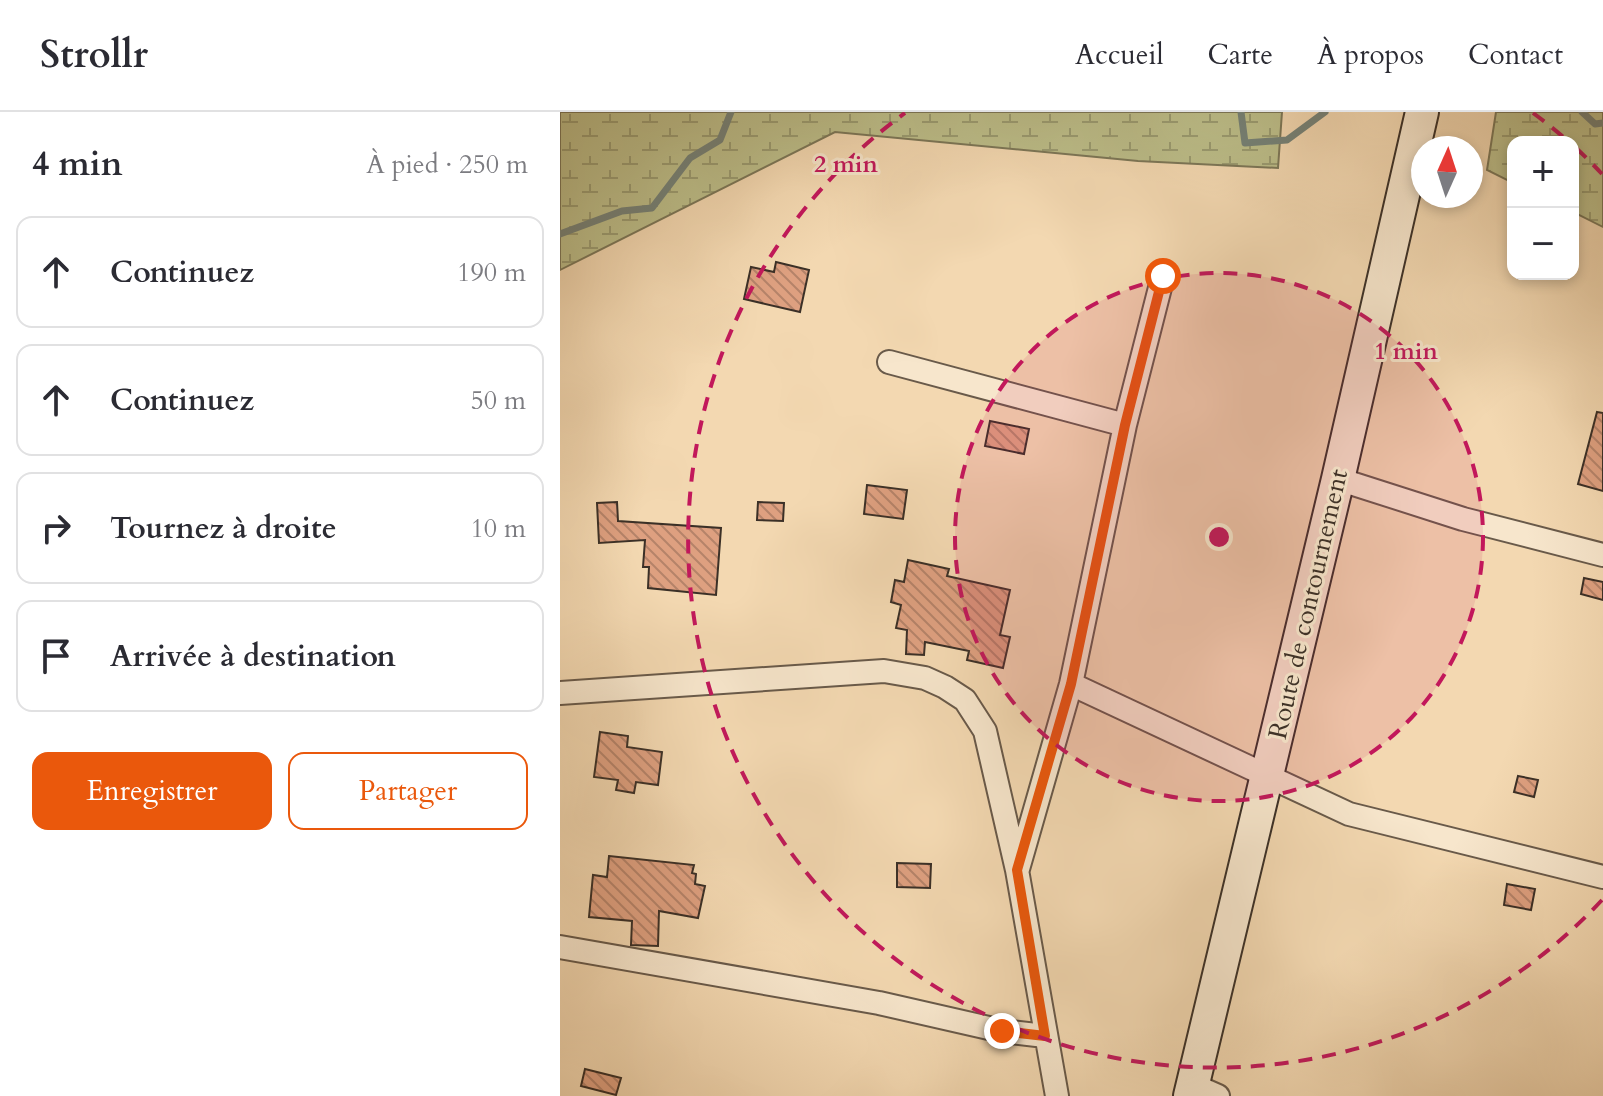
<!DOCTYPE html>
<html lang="fr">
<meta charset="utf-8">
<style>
:root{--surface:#fff;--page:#f7f7f7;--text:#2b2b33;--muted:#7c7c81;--line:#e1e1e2;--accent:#ea580c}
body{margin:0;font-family:Cardo,serif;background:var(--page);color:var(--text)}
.controls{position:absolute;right:24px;top:24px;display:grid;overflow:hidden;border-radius:16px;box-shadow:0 4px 12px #0003}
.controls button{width:72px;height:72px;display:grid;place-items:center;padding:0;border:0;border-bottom:2px solid var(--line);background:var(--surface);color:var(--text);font:40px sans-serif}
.compass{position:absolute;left:851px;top:24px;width:72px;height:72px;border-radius:50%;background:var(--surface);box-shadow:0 4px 12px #0003;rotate:3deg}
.stop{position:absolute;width:24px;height:24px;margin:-18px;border:6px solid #ea580c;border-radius:50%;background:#fff}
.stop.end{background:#ea580c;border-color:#fff;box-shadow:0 2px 8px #0008}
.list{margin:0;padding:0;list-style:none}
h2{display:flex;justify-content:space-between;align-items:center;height:104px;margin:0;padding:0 32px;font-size:34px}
h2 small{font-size:26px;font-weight:400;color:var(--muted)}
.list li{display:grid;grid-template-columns:52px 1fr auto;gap:24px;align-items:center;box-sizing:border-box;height:112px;margin:0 16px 16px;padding:0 16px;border:2px solid var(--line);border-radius:16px}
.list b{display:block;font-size:30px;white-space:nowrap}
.list em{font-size:26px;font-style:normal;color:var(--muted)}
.actions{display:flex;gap:16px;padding:24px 32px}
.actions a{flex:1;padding:18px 0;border:2px solid var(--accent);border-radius:16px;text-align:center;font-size:28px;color:var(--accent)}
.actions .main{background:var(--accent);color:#fff}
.icon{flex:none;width:44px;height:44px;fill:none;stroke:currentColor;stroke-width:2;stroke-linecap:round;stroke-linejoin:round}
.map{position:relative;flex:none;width:1043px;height:984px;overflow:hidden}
header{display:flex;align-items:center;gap:48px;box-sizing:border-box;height:112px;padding:0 40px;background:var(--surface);border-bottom:2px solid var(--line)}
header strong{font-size:38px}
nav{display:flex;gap:44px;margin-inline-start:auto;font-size:28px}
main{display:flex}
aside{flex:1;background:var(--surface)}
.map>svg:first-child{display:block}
.wetland{fill:url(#wetland-marsh);stroke:#7c7758;stroke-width:2}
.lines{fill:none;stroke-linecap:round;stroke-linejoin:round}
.stream{stroke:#758278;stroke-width:7}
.building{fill:url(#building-back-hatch);stroke:#3b3027;stroke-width:2}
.street-casing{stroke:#695a4a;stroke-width:26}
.secondary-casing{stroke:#3b3027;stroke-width:36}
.street{stroke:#f7e6cc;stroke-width:22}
.secondary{stroke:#f7e6cc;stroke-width:32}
.route{stroke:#ea580c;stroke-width:10}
.ring{fill:none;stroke:#c2185b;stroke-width:4;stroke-dasharray:14 10}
.labels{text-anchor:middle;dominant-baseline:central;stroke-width:6;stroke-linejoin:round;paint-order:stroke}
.street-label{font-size:26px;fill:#3b3027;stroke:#f7e6cc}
.centre{fill:#c2185b;stroke:#f7e6cc;stroke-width:4}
.ring-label{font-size:24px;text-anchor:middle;font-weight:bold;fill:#c2185b;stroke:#f7e6cc;stroke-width:6;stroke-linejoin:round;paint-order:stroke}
</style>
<header>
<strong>Strollr</strong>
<nav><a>Accueil</a><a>Carte</a><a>À propos</a><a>Contact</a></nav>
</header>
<main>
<aside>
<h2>4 min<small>À pied · 250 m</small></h2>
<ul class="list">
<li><svg class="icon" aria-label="ahead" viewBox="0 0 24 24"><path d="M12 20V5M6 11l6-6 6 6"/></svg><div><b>Continuez</b></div><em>190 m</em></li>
<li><svg class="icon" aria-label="ahead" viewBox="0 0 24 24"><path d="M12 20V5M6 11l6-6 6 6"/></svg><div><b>Continuez</b></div><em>50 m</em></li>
<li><svg class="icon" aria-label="right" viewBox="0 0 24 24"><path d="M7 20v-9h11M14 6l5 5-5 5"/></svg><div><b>Tournez à droite</b></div><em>10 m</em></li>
<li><svg class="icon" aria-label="arrive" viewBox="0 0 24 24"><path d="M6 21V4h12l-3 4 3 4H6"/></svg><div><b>Arrivée à destination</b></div></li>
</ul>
<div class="actions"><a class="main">Enregistrer</a><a>Partager</a></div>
</aside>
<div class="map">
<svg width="1043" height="984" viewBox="0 0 1043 984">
<defs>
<pattern id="wetland-marsh" width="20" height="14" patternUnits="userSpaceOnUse" patternTransform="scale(2)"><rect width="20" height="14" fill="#bcbe8a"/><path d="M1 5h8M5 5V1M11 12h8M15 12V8" fill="none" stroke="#9a9b71"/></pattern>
<pattern id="building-back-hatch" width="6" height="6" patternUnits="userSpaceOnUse" patternTransform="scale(2)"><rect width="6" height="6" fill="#dea080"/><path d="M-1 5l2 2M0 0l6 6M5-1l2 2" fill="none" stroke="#b58369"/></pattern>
</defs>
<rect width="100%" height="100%" fill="#f3d8b1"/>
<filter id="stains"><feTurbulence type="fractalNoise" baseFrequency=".0025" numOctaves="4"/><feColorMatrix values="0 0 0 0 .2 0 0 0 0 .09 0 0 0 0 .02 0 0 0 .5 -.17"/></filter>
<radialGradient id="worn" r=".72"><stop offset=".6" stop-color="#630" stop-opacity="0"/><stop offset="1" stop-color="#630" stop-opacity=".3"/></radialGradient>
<!-- wetland -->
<path class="wetland" d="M0 0H722L718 56 578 49 275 20 0 158Z
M936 0H1043V115L1013 100V30H953V71L927 58Z"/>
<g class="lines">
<!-- stream -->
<path class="stream" d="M681 0 685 31 727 28 765 0
M1022 0 1035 12 1043 11
M0 122 62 99 92 96 130 46 160 28 171 0"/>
</g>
<!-- building -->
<path class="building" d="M216 150 249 158 240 200 184 187 191 155 214 160Z
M1037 300 1043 301V379L1018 372Z
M430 309 469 317 464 342 425 334Z
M307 373 347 378 343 407 304 402Z
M57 390 58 409 161 416 156 483 88 476 89 455H83L85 428 39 431 37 391Z
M198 390 224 391 223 409 197 408Z
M348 448 389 457 387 464 450 478 440 523 450 525 443 556 407 548 409 539 365 530 364 543 346 542 347 518 336 516 341 493 331 490 335 468 344 470Z
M1024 466 1043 470V488L1021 482Z
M40 620 68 624 67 635 102 640 98 673 76 670 74 681 56 678 58 668 34 665Z
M958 664 978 668 974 685 954 680Z
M49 744 134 753 132 761 136 762 135 772 145 774 138 806 99 799 98 834 71 833 72 809 29 805 33 763 47 765Z
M337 751 371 752 370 776 337 775Z
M947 772 975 777 971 798 944 793Z
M25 957 61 966 56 983 21 974Z"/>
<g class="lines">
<defs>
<path id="street" d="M329 250 565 313
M778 367 903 407 1043 443
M511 572 789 702 1043 765
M0 581 324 559 365 566 385 575 405 588 425 619 457 758 497 984
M458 757 511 572 565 313 603 164
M0 835 319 891 442 919 485 924
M633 973 658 984"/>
<path id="secondary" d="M630 984 778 367 862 0"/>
</defs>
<!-- street casing -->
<use href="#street" class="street-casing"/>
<!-- secondary casing -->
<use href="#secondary" class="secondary-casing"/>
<!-- street -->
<use href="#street" class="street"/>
<!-- secondary -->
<use href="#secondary" class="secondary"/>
</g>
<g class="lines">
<!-- route -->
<path class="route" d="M442 919 485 924 457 758 511 572 565 313 603 164"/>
</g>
<!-- distance rings -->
<circle cx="659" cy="425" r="264" fill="#c2185b" fill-opacity=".12"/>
<g class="ring">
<circle cx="659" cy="425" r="264"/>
<path d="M1042 788A528 528 0 1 1 345 1M973 1A528 528 0 0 1 1009 30M1016 36A528 528 0 0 1 1042 62"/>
</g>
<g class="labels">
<!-- street labels -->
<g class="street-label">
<text transform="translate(748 492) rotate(-77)">Route de contournement</text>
</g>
</g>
<circle cx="659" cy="425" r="12" class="centre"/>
<g class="ring-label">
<text x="286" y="60">2 min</text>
<text x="846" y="247">1 min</text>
</g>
<rect width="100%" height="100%" filter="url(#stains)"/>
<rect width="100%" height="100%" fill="url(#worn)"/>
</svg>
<div class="controls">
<button>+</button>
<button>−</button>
</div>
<svg class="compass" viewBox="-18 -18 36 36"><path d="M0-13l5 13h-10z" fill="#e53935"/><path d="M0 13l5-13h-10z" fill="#7c7c81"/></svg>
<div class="stop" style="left:603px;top:164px"></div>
<div class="stop end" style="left:442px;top:919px"></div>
</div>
</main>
